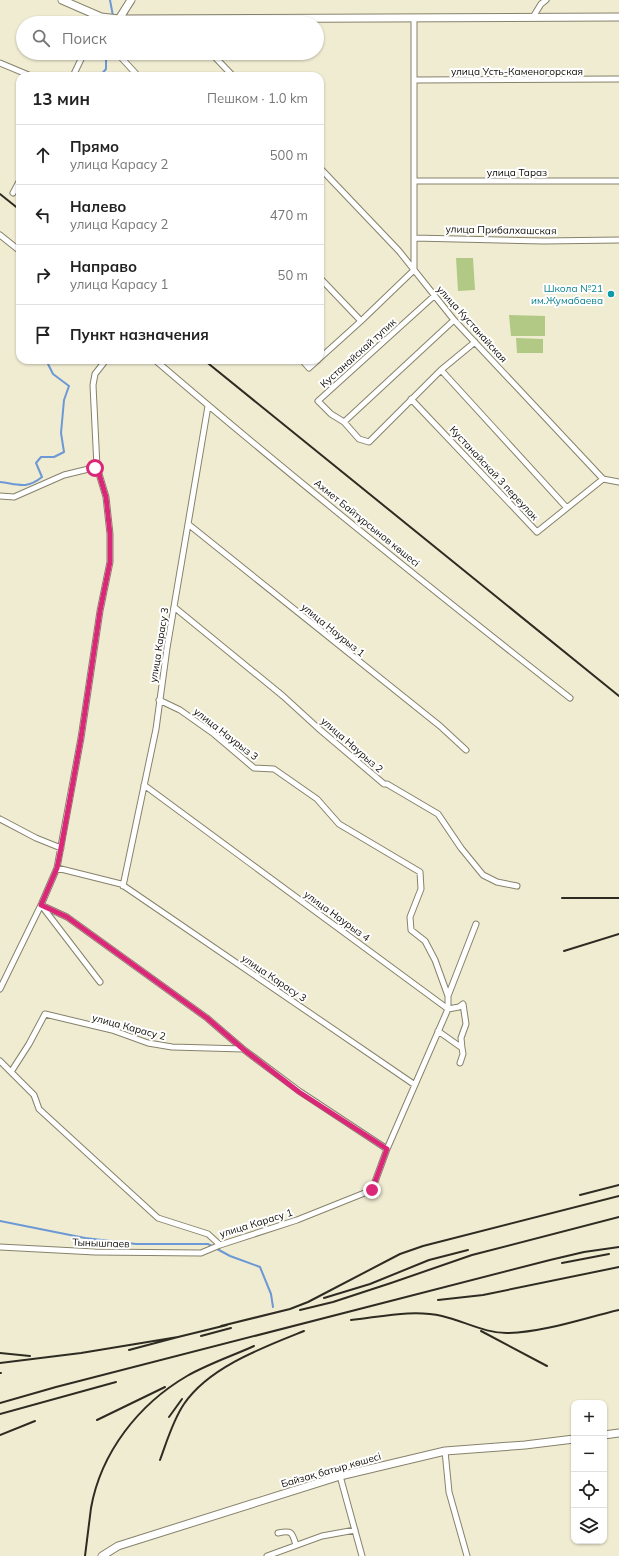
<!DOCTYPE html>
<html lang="ru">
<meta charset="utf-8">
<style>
:root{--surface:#fff;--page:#f2f2f2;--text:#222;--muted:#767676;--line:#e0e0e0}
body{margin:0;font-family:Mulish,sans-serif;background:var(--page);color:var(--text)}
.controls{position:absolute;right:12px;bottom:12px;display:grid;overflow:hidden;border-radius:8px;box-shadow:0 1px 3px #0004}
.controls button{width:36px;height:36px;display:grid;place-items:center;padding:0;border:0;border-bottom:1px solid var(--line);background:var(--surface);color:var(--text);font:20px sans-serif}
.stop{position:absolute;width:12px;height:12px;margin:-9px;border:3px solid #db2777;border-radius:50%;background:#fff}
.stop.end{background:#db2777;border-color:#fff;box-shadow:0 1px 4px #0008}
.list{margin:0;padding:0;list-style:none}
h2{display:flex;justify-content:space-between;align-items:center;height:52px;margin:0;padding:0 16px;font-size:17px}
h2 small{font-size:13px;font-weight:400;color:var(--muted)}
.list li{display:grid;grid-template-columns:26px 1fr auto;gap:12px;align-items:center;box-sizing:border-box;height:60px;padding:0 16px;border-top:1px solid var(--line)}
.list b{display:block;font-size:15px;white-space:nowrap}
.list p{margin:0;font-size:13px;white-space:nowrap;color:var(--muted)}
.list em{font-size:13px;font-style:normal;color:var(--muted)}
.icon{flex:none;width:22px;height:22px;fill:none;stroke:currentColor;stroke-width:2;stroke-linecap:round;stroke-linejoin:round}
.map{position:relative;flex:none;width:619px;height:1556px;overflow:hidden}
.search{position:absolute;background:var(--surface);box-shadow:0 1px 3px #0004;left:16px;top:16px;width:308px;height:44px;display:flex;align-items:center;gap:10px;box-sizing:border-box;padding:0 14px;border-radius:22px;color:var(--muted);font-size:15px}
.panel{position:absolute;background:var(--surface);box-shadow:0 1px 3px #0004;left:16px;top:72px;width:308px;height:292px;border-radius:12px}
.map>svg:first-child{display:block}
.green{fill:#b1c984}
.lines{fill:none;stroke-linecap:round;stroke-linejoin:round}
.stream{stroke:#6c98d5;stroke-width:2}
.street-casing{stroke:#86826b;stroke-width:7}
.secondary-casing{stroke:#86826b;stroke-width:9}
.street{stroke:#fff;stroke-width:5}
.secondary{stroke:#fff;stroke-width:7}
.rail{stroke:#2e2c22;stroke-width:2}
.route{stroke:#db2777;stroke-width:5}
.culture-dot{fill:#0f9aa8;stroke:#fff;stroke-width:1.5}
.labels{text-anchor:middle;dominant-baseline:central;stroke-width:4;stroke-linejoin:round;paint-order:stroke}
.street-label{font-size:10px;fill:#0f0d06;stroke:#fff}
.culture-label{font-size:10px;fill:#0d838f;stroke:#fff;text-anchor:end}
</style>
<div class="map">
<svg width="619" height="1556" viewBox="0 0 619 1556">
<rect width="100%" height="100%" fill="#f0ecd2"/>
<!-- green -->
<path class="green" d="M456 258H473L475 290 458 291Z
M509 315 545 316V336H511Z
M516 338 543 339V353H517Z"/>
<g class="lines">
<!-- stream -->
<path class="stream" d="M110 0 113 16
M100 76 106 69V53
M0 482C17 484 26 490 42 477L36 463 41 457H54L64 452 61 433 64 400 69 386 53 374 47 362 51 360
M0 1221 85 1238 136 1244H208L230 1256 260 1267 271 1294 273 1307"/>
<defs>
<path id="street" d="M533 17 541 4 546 0
M414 18V238
M98 23 101 17
M117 53 138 76
M211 53 233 76
M0 63 31 76
M73 76 84 53
M415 80 619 79
M320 168 399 251 454 320 603 479 619 482
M415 181H619
M13 193 20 180
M0 235 20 251
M320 278 361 321
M434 296 318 401 331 414 344 422 359 439 369 442 441 370 475 342
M320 358 361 321 414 270V238L544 241 619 240
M155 360C290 476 430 588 570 698
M302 360 309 368 318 360
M441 370 567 508
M411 399 537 532 603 479
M344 422 454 320
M0 496 14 497 64 475 97 467
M188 524 440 726 466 750
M174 607 283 696 318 728 384 784H387L438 814 461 848 483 875 497 882 517 886
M159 700 180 710 214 734 254 768 274 769 317 799 339 824 420 872 421 889 410 917 411 930 425 941 435 960 448 996
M144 785 448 1009V996L476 924
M0 819 36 838 61 848
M57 868 121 884 415 1085
M123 886 156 729 167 648 208 406
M100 982 41 905 67 917 207 1018 243 1049 299 1091 387 1149
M0 989 41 905 57 868 81 738 100 611 110 562V534L106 497 97 467 93 385 95 374 106 360
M438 1031 462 1048 463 1054 460 1063
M0 1061 34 1095 39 1109 158 1218 208 1234 220 1245
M11 1072 29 1044 45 1014 112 1030 148 1043 172 1047 243 1049
M0 1247 95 1252 201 1253 220 1245 297 1220 372 1190 387 1149 448 1009 459 1007 463 1004 466 1024 461 1038 462 1048
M445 1451 449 1492 467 1556
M340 1476 362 1556
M278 1533C292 1530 292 1532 296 1545
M267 1556 322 1536 355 1530"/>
<path id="secondary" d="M62 0 101 17 119 19 619 17
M119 19 131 0
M604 1435 619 1433
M102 1556 118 1546 340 1476 445 1451 525 1445 574 1439"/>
</defs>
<!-- street casing -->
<use href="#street" class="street-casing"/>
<!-- secondary casing -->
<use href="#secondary" class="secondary-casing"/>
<!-- street -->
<use href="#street" class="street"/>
<!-- secondary -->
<use href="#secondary" class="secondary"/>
<!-- rail -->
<path class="rail" d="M0 194 20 210
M204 360 619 696
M562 898H619
M564 951 619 934
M580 1195 619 1185
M562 1263 609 1254
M324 1298 370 1284 429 1260 468 1250
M438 1300 483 1295 619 1267
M300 1310 333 1302 391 1283 472 1255 619 1217
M351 1320C380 1317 413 1309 442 1316 464 1321 486 1334 509 1333 545 1332 584 1318 619 1310
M221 1326 290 1309 308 1302 400 1254 423 1246 619 1196
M481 1331 547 1366
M201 1336 231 1328
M178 1337 227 1325
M0 1353 30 1356
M0 1363 81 1353 178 1337 129 1350
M0 1373H1
M0 1403 56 1387 550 1260 584 1252 619 1247
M0 1414 116 1382
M169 1417 182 1399
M97 1420 165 1387
M0 1435 35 1421
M160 1460C167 1441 173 1420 184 1404 209 1367 264 1347 304 1331
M85 1556C87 1540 89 1524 91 1508 101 1452 139 1404 187 1376 208 1364 232 1356 254 1346"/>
</g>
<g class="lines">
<!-- route -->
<path class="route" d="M95 468 97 467 106 497 110 534V562L100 611 81 738 61 848 57 868 41 905 67 917 207 1018 243 1049 299 1092 387 1149 372 1190"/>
</g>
<!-- markers -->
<circle class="culture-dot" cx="611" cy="294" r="4"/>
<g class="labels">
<!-- street labels -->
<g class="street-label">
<text x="517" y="71">улица Усть-Каменогорская</text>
<text x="517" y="172">улица Тараз</text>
<text transform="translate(501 230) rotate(1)">улица Прибалхашская</text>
<text transform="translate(472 324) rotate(48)">улица Кустанайская</text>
<text transform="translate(358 353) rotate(-42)">Кустанайскай тупик</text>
<text transform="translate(494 473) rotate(47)">Кустанайскай 3 переулок</text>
<text transform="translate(367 523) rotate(39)">Ахмет Байтұрсынов көшесі</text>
<text transform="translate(333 630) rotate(39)">улица Наурыз 1</text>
<text transform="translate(159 645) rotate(-81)">улица Карасу 3</text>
<text transform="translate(226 734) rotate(38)">улица Наурыз 3</text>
<text transform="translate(352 745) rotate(41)">улица Наурыз 2</text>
<text transform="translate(337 916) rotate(36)">улица Наурыз 4</text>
<text transform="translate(274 978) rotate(34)">улица Карасу 3</text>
<text transform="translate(129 1027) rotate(15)">улица Карасу 2</text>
<text transform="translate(256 1223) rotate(-17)">улица Карасу 1</text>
<text transform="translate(101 1243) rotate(2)">Тынышпаев</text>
<text transform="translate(331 1470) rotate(-16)">Байзақ батыр көшесі</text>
</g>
<!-- culture labels -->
<g class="culture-label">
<text x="603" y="288">Школа №21<tspan x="603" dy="12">им.Жумабаева</tspan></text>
</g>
</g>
</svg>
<div class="controls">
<button>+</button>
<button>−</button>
<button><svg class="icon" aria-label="locate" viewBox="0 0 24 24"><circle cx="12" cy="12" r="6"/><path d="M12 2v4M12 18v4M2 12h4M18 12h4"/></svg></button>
<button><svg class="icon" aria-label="layers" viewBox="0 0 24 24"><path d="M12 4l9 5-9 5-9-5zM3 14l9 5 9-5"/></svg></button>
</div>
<div class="stop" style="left:95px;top:468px"></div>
<div class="stop end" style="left:372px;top:1190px"></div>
<div class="search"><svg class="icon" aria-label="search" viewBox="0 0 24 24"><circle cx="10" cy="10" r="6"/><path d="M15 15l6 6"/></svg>Поиск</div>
<section class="panel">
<h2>13 мин<small>Пешком · 1.0 km</small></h2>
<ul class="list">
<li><svg class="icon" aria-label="ahead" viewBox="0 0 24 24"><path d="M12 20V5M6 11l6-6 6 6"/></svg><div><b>Прямо</b><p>улица Карасу 2</p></div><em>500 m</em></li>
<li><svg class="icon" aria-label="left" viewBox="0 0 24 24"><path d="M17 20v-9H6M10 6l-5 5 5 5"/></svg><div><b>Налево</b><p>улица Карасу 2</p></div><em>470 m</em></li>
<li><svg class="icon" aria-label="right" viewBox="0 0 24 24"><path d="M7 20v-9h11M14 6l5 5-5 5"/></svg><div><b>Направо</b><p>улица Карасу 1</p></div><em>50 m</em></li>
<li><svg class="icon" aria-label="arrive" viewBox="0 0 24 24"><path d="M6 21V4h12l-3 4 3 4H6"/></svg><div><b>Пункт назначения</b></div></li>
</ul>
</section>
</div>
